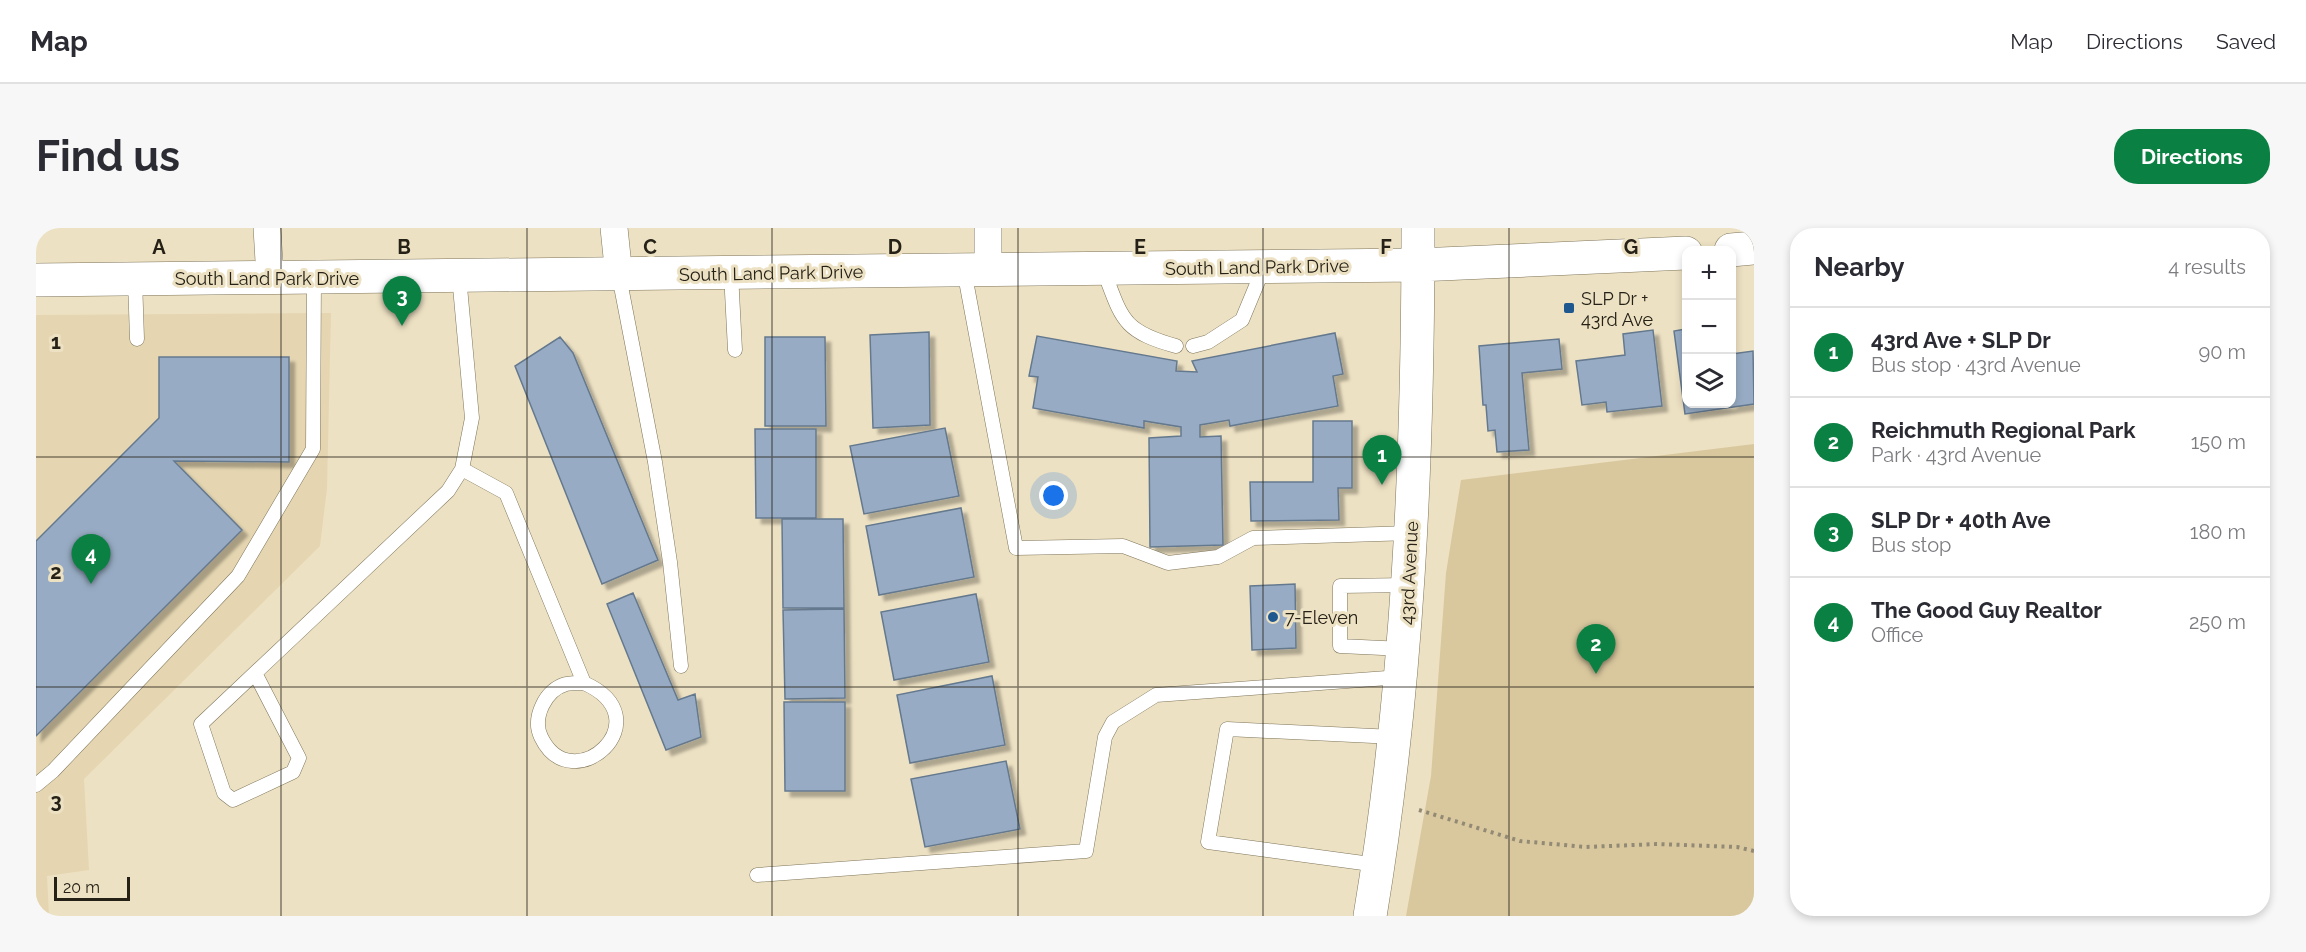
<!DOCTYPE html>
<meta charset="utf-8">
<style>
:root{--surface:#fff;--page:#f7f7f7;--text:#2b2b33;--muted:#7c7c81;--line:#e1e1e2;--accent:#0b8043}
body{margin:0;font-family:Raleway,sans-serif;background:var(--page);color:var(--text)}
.controls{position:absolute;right:18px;top:18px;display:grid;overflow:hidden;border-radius:12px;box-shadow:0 3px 9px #0003}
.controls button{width:54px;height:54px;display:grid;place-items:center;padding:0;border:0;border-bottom:2px solid var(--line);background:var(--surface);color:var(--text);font:30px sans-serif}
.scale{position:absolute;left:18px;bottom:15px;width:76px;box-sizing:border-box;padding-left:6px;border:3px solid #252116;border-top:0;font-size:16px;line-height:21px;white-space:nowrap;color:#252116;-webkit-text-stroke:4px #ede1c3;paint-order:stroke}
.you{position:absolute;left:1018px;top:268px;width:21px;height:21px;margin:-15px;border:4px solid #fff;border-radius:50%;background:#1a73e8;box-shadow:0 0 0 9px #1a73e833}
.badge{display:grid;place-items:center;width:39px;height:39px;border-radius:50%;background:var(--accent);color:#fff;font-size:20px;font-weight:700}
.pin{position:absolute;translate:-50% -50px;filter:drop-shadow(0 2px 3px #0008)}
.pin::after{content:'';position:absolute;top:32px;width:21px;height:18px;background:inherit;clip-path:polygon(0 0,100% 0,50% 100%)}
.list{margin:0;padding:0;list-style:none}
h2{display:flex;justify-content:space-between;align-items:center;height:78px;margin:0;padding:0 24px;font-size:26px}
h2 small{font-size:20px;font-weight:400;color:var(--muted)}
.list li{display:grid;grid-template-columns:39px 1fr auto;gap:18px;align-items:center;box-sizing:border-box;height:90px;padding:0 24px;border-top:2px solid var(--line)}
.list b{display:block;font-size:22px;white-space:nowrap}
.list p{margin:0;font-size:20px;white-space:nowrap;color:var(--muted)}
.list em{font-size:20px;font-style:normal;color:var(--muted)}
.icon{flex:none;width:33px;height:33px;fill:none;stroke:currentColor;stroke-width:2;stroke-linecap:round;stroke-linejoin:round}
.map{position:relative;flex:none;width:1718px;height:688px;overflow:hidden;border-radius:24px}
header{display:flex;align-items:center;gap:36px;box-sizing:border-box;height:84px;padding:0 30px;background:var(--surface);border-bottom:2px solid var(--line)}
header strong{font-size:28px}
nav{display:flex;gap:33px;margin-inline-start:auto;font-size:21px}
.intro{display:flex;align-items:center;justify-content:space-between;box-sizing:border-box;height:144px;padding:0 36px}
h1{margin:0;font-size:42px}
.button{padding:15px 27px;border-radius:24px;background:var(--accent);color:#fff;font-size:21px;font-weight:700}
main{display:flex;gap:36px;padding:0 36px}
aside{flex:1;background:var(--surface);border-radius:24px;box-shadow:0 3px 9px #0003}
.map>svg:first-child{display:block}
.built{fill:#e5d6b1}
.green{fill:#d9c89e}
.building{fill:#97acc4;stroke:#65798e;stroke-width:1.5;filter:url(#shadow)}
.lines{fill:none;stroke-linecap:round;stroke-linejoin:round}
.service-casing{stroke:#7f755a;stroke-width:15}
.minor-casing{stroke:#7f755a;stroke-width:28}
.tertiary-casing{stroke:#7f755a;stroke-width:34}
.path{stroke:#938a75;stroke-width:4;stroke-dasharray:3 4.5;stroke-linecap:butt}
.service{stroke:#fff;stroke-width:14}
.minor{stroke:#fff;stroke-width:27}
.tertiary{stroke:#fff;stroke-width:33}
.grid{fill:none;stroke:#252116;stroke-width:1.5;stroke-opacity:0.55}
.poi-dot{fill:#1e588f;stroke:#ede1c3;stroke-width:2}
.labels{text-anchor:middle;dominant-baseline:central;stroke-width:6;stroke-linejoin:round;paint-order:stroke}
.street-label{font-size:18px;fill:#252116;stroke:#ede1c3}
.poi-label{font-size:18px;fill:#252116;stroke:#ede1c3;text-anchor:start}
.grid-label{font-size:20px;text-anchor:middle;font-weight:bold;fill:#252116;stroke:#ede1c3;stroke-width:6;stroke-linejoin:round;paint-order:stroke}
</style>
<header>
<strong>Map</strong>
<nav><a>Map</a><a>Directions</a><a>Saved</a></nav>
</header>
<div class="intro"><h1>Find us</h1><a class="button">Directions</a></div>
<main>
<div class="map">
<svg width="1718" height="688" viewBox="0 0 1718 688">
<defs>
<filter id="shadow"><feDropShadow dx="5.5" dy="5.5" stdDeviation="1.5" flood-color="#0004"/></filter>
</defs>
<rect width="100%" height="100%" fill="#ede1c3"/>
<!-- built -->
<path class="built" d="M295 85 291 260 284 318 48 551 53 642 11 648 13 688H0V87Z"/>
<!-- green -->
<path class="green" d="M1718 216V688H1370L1395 548 1410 345 1425 252Z"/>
<!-- building -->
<path class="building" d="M1650 101V176H1696V126L1717 123 1718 176 1649 186 1638 103Z
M1617 102 1626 178 1571 184 1570 174 1546 177 1540 133 1589 127 1587 106Z
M893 104 894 197 837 200 834 107Z
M1299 105 1307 146 1297 148 1302 178 1194 198 1193 192 1164 197V209L1185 208 1187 317 1114 319 1113 210 1145 208V199L1108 193V200L997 180 1002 149 993 148 1001 108 1141 133 1140 143 1161 144 1156 133Z
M524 109 537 125 622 332 566 356 479 138Z
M729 109H789L790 198H729Z
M1523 111 1526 141 1486 145 1493 222 1461 224 1459 202 1452 203 1450 177H1447L1443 118Z
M123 129H253V234L138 233 206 302 0 508V313L123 190Z
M1277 193H1316V260H1302L1303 292 1215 293 1214 254H1277Z
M909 200 923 268 828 286 814 218Z
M719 201H780V290H720Z
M925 280 938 349 843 367 830 298Z
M746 291H807L808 380H747Z
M1259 356 1260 420 1216 422 1214 358Z
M597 365 642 472 659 466 665 509 630 522 571 376Z
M940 366 953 434 858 452 845 384Z
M808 381 809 470 749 471 747 382Z
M956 448 969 517 874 535 861 467Z
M748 474H809V563H749Z
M970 533 984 601 889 619 875 551Z"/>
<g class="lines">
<defs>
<path id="service" d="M1067 41C1086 90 1085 103 1140 118
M928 42 980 320 1087 318 1132 335 1182 329 1217 310 1375 305
M695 45 699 122
M583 48 619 234 634 334 645 438
M99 51 101 111
M1157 118 1172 114 1206 92 1228 39
M426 241 470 265 548 455C629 491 536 574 505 509 496 490 509 462 530 456 535 455 542 455 548 455
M1368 421 1304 418V358L1373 357
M220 447 263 530 257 544 197 572 188 565 165 496 412 263 426 241 436 190 423 48
M0 557 17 543 202 348 277 221 278 50
M1342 637 1172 614 1191 501 1358 509
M721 647 1050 623 1069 509 1077 494 1120 467 1365 449"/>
<path id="minor" d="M231 0 234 50
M578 0 583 48
M952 0V42"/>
<path id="tertiary" d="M1695 22 1718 20
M0 52 1382 37 1650 25
M1334 688C1372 460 1382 231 1382 0"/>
</defs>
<!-- service casing -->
<use href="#service" class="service-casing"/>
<!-- minor casing -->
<use href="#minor" class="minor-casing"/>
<!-- tertiary casing -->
<use href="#tertiary" class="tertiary-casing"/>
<!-- path -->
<path class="path" d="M1383 582 1484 613 1550 619 1621 616 1701 619 1718 623"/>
<!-- service -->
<use href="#service" class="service"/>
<!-- minor -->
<use href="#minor" class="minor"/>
<!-- tertiary -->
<use href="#tertiary" class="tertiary"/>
</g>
<!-- grid -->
<path class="grid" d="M245 0V688M491 0V688M736 0V688M982 0V688M1227 0V688M1473 0V688M0 229H1718M0 459H1718"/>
<!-- markers -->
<g class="poi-dot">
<rect x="1527" y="74" width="12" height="12" rx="3"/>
<circle cx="1237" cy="389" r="6"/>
</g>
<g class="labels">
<!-- street labels -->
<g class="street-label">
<text transform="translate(1221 39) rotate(-1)">South Land Park Drive</text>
<text transform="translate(735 45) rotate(-1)">South Land Park Drive</text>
<text x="231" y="50">South Land Park Drive</text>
<text transform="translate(1373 345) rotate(-87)">43rd Avenue</text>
</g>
<!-- poi labels -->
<g class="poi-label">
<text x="1545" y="70">SLP Dr +<tspan x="1545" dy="21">43rd Ave</tspan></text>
<text x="1249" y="389">7-Eleven</text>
</g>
</g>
<g class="grid-label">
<text x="123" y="26">A</text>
<text x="368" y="26">B</text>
<text x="614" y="26">C</text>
<text x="859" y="26">D</text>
<text x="1104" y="26">E</text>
<text x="1350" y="26">F</text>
<text x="1595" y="26">G</text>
<text x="20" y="121">1</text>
<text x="20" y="351">2</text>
<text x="20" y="580">3</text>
</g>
</svg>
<div class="controls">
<button>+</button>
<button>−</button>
<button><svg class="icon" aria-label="layers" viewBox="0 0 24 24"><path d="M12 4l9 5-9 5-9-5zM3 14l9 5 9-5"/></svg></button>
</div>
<div class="scale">20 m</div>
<div class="you"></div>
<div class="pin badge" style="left:1346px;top:257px">1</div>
<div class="pin badge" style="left:1560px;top:446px">2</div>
<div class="pin badge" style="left:366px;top:98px">3</div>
<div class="pin badge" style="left:55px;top:356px">4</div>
</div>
<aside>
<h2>Nearby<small>4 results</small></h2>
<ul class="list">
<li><span class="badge">1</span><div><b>43rd Ave + SLP Dr</b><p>Bus stop · 43rd Avenue</p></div><em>90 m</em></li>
<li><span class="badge">2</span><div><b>Reichmuth Regional Park</b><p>Park · 43rd Avenue</p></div><em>150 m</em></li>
<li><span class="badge">3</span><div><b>SLP Dr + 40th Ave</b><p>Bus stop</p></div><em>180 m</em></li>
<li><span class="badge">4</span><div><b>The Good Guy Realtor</b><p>Office</p></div><em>250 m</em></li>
</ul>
</aside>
</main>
